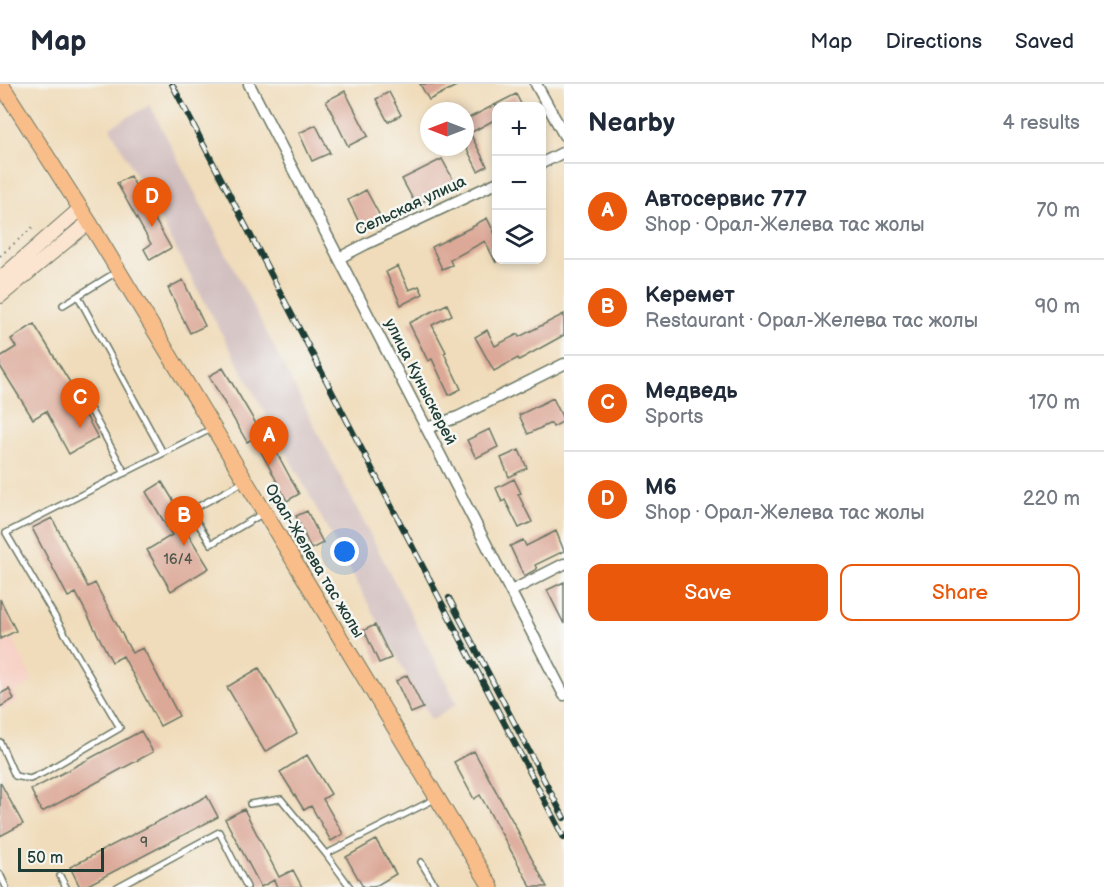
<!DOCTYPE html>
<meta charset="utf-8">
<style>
:root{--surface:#fff;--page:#f6f6f7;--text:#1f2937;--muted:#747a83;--line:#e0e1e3;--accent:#ea580c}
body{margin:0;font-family:"Balsamiq Sans",sans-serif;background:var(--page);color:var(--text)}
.controls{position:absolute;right:18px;top:18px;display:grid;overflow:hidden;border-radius:12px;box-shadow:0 3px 9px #0003}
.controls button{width:54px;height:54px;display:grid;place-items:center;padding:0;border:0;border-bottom:2px solid var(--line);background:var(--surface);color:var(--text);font:30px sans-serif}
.compass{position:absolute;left:420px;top:18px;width:54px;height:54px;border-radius:50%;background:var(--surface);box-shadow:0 3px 9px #0003;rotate:270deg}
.scale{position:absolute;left:18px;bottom:15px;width:86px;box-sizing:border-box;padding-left:6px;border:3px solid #1f3d34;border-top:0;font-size:16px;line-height:21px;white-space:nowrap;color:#1f3d34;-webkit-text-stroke:4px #f6f6f2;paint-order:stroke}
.you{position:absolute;left:345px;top:468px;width:21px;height:21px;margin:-15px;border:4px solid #fff;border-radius:50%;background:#1a73e8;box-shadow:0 0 0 9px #1a73e833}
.badge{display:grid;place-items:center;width:39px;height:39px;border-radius:50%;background:var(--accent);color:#fff;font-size:20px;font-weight:700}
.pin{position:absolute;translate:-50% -50px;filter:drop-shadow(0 2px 3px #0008)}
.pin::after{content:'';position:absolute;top:32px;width:21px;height:18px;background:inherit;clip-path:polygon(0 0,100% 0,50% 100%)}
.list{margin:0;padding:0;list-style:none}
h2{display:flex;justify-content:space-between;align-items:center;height:78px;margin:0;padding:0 24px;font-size:26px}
h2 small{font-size:20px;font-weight:400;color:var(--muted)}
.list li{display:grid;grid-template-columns:39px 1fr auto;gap:18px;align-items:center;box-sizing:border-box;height:96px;padding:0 24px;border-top:2px solid var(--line)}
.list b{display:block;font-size:22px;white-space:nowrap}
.list p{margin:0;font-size:20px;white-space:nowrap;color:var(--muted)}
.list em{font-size:20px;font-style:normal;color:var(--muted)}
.actions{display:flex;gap:12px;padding:18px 24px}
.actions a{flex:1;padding:14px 0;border:2px solid var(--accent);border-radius:12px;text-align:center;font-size:21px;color:var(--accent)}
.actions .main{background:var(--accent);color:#fff}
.icon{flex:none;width:33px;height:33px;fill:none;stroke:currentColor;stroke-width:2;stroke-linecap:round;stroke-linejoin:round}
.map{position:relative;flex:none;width:564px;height:803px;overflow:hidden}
header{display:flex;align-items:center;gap:36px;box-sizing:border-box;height:84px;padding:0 30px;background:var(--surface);border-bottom:2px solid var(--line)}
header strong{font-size:28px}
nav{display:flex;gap:33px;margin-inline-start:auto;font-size:21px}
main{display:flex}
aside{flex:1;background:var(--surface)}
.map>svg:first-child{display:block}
.built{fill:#f7d1c6}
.industrial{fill:#d2bfbf}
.building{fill:#dca998}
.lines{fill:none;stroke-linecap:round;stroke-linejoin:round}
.lane-casing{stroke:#687563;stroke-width:8}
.street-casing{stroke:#687563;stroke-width:13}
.secondary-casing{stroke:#687563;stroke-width:16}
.primary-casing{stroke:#687563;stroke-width:17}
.path{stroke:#687563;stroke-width:2;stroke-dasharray:1.5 4.5;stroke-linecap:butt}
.lane{stroke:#fff;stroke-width:5}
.street{stroke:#fff;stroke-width:10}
.secondary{stroke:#fce5d0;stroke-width:14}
.primary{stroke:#f8bd89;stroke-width:15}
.rail-casing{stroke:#1f3d34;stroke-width:6}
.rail{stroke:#f6f6f2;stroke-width:4;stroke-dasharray:11;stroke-linecap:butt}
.labels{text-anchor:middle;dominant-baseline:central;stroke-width:5;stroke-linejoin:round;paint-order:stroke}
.number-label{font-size:14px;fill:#4e584d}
.street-label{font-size:16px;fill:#1f3d34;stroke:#f6f6f2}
</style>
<header>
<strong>Map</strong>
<nav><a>Map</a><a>Directions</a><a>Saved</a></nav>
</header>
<main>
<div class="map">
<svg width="564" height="803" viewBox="0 0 564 803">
<rect width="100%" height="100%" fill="#f6f6f2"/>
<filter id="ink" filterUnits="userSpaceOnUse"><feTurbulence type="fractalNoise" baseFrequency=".0167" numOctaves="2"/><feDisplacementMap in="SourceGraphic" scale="12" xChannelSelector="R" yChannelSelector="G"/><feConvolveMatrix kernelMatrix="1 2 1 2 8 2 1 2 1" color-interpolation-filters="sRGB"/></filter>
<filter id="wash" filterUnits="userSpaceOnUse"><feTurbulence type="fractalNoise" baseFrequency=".008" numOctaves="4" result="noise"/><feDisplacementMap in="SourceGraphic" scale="24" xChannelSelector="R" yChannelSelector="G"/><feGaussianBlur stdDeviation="1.35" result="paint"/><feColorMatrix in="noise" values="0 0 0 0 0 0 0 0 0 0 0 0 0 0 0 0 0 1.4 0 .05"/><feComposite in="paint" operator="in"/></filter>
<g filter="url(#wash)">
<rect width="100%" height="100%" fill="#f0dcba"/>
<!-- built -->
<path class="built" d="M13 554 33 598 15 608 19 617 0 626V560Z"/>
<!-- industrial -->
<path class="industrial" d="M150 21 457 620 431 636 110 43Z"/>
<g id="blocks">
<!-- building -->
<path class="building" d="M420 0H460L429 16Z
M345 7 368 52 348 62 326 17Z
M389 8 401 31 388 38 376 15Z
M516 10 522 22H496V35L470 49 487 82 478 87 465 61V36Z
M316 41 330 69 312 77 299 49Z
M442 75 456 101 416 121 402 95Z
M130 92 171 164 150 176 144 165 151 160 117 99Z
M366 106 380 132 361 142 348 116Z
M487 134 496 152V179L485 157 450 176 452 181 442 185 432 163 476 141V140Z
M398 182 409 206 419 202 423 210 401 221 386 188Z
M183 196 205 242 190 249 168 204Z
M447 220 452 231 432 241 446 268 444 269 461 305 449 311 432 275 428 277 409 239Z
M564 230V251L519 276 518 274 494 287 475 253 487 246 495 262 518 250 519 253Z
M34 240 76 308 74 309 98 354 69 370 46 327 33 335 0 282V273L16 263 11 255Z
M223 284 268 360 271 358 299 410 287 417 254 354 247 358 209 292Z
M553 314 564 337 553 343 551 339 528 350 519 331Z
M490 345 498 363 476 374 467 356Z
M519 366 527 384 509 393 501 374Z
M514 395 521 409 518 410 532 438 519 444 505 416 502 418 496 404Z
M162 398 181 429 177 432 209 484 171 507 147 466 172 451 146 408Z
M307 427 323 459 311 465 296 432Z
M52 434 88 503 95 499 132 569 143 564 179 632 160 642 123 572 112 578 76 509 68 513 32 444Z
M556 447 564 467 535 481 537 485 524 492 510 462 523 456 526 462Z
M564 498V540L547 506Z
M0 515 16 547 0 555Z
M375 541 391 574 379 579 364 546Z
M259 584 297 649 265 668 227 603Z
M407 591 423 624 411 629 396 597Z
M9 605 14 615 0 623V610Z
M141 647 153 668 42 728 31 706Z
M474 667 519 749H518L547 803H531L480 711 474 715 454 678Z
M307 671 331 710 323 715 343 750 331 757 311 722 304 726 280 688Z
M0 698 23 740 0 752Z
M207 712 218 733 84 803H80L70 783Z
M244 725 279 793 293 786 302 803H277L274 796 261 803 225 735Z
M376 756 396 790 374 803H363L346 773Z"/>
</g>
</g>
<g filter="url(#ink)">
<use href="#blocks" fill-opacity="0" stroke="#687563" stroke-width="1.5"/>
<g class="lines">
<defs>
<path id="lane" d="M78 212 163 369
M63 221 118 187
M82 310 125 389
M243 398 190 427 211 460 262 430
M0 658 15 692 30 695 43 689 120 644 6 449 213 344
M250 720 281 715 326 770 350 803
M326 770 435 715
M421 778 436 803
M0 790 6 803
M60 792 66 803
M117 803 219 748 247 803"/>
<path id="street" d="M249 0 564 611
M536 0 564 51
M542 79 564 68
M339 174 366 160 496 99
M427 344 458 333 564 280
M511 507 564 480"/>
<path id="secondary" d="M0 195 80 125
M0 212 89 138"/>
<path id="primary" d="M1 0 89 138 491 803"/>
</defs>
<!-- lane casing -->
<use href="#lane" class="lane-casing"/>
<!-- street casing -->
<use href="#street" class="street-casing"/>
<!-- secondary casing -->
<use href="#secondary" class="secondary-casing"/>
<!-- primary casing -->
<use href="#primary" class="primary-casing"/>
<!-- path -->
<path class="path" d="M0 172 34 142"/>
<!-- lane -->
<use href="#lane" class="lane"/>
<!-- street -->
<use href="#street" class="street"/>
<!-- secondary -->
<use href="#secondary" class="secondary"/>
<!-- primary -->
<use href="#primary" class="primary"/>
<defs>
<path id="rail" d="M172 0 564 754
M449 514 564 734"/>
</defs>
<!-- rail casing -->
<use href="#rail" class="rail-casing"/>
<!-- rail -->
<use href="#rail" class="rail"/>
</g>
</g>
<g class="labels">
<!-- number labels -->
<g class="number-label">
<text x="178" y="475">16/4</text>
<text x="144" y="758">9</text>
</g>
<!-- street labels -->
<g class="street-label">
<text transform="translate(411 122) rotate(-25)">Сельская улица</text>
<text transform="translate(420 298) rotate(63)">улица Куныскерей</text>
<text transform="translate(314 477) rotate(59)">Орал-Желева тас жолы</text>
</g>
</g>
</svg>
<div class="controls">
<button>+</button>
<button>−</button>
<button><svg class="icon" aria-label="layers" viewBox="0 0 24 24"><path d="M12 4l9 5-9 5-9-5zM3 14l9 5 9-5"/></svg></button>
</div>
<svg class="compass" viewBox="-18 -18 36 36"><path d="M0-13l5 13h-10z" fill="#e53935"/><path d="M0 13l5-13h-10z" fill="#747a83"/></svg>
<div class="scale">50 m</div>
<div class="you"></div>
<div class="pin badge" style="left:269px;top:382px">A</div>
<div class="pin badge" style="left:184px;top:462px">B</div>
<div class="pin badge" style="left:80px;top:344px">C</div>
<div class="pin badge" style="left:152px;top:143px">D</div>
</div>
<aside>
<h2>Nearby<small>4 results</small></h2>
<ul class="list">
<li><span class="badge">A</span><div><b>Автосервис 777</b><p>Shop · Орал-Желева тас жолы</p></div><em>70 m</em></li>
<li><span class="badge">B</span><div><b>Керемет</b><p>Restaurant · Орал-Желева тас жолы</p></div><em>90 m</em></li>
<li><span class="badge">C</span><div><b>Медведь</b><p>Sports</p></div><em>170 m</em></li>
<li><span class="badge">D</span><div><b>М6</b><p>Shop · Орал-Желева тас жолы</p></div><em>220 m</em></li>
</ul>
<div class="actions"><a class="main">Save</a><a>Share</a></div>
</aside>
</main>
